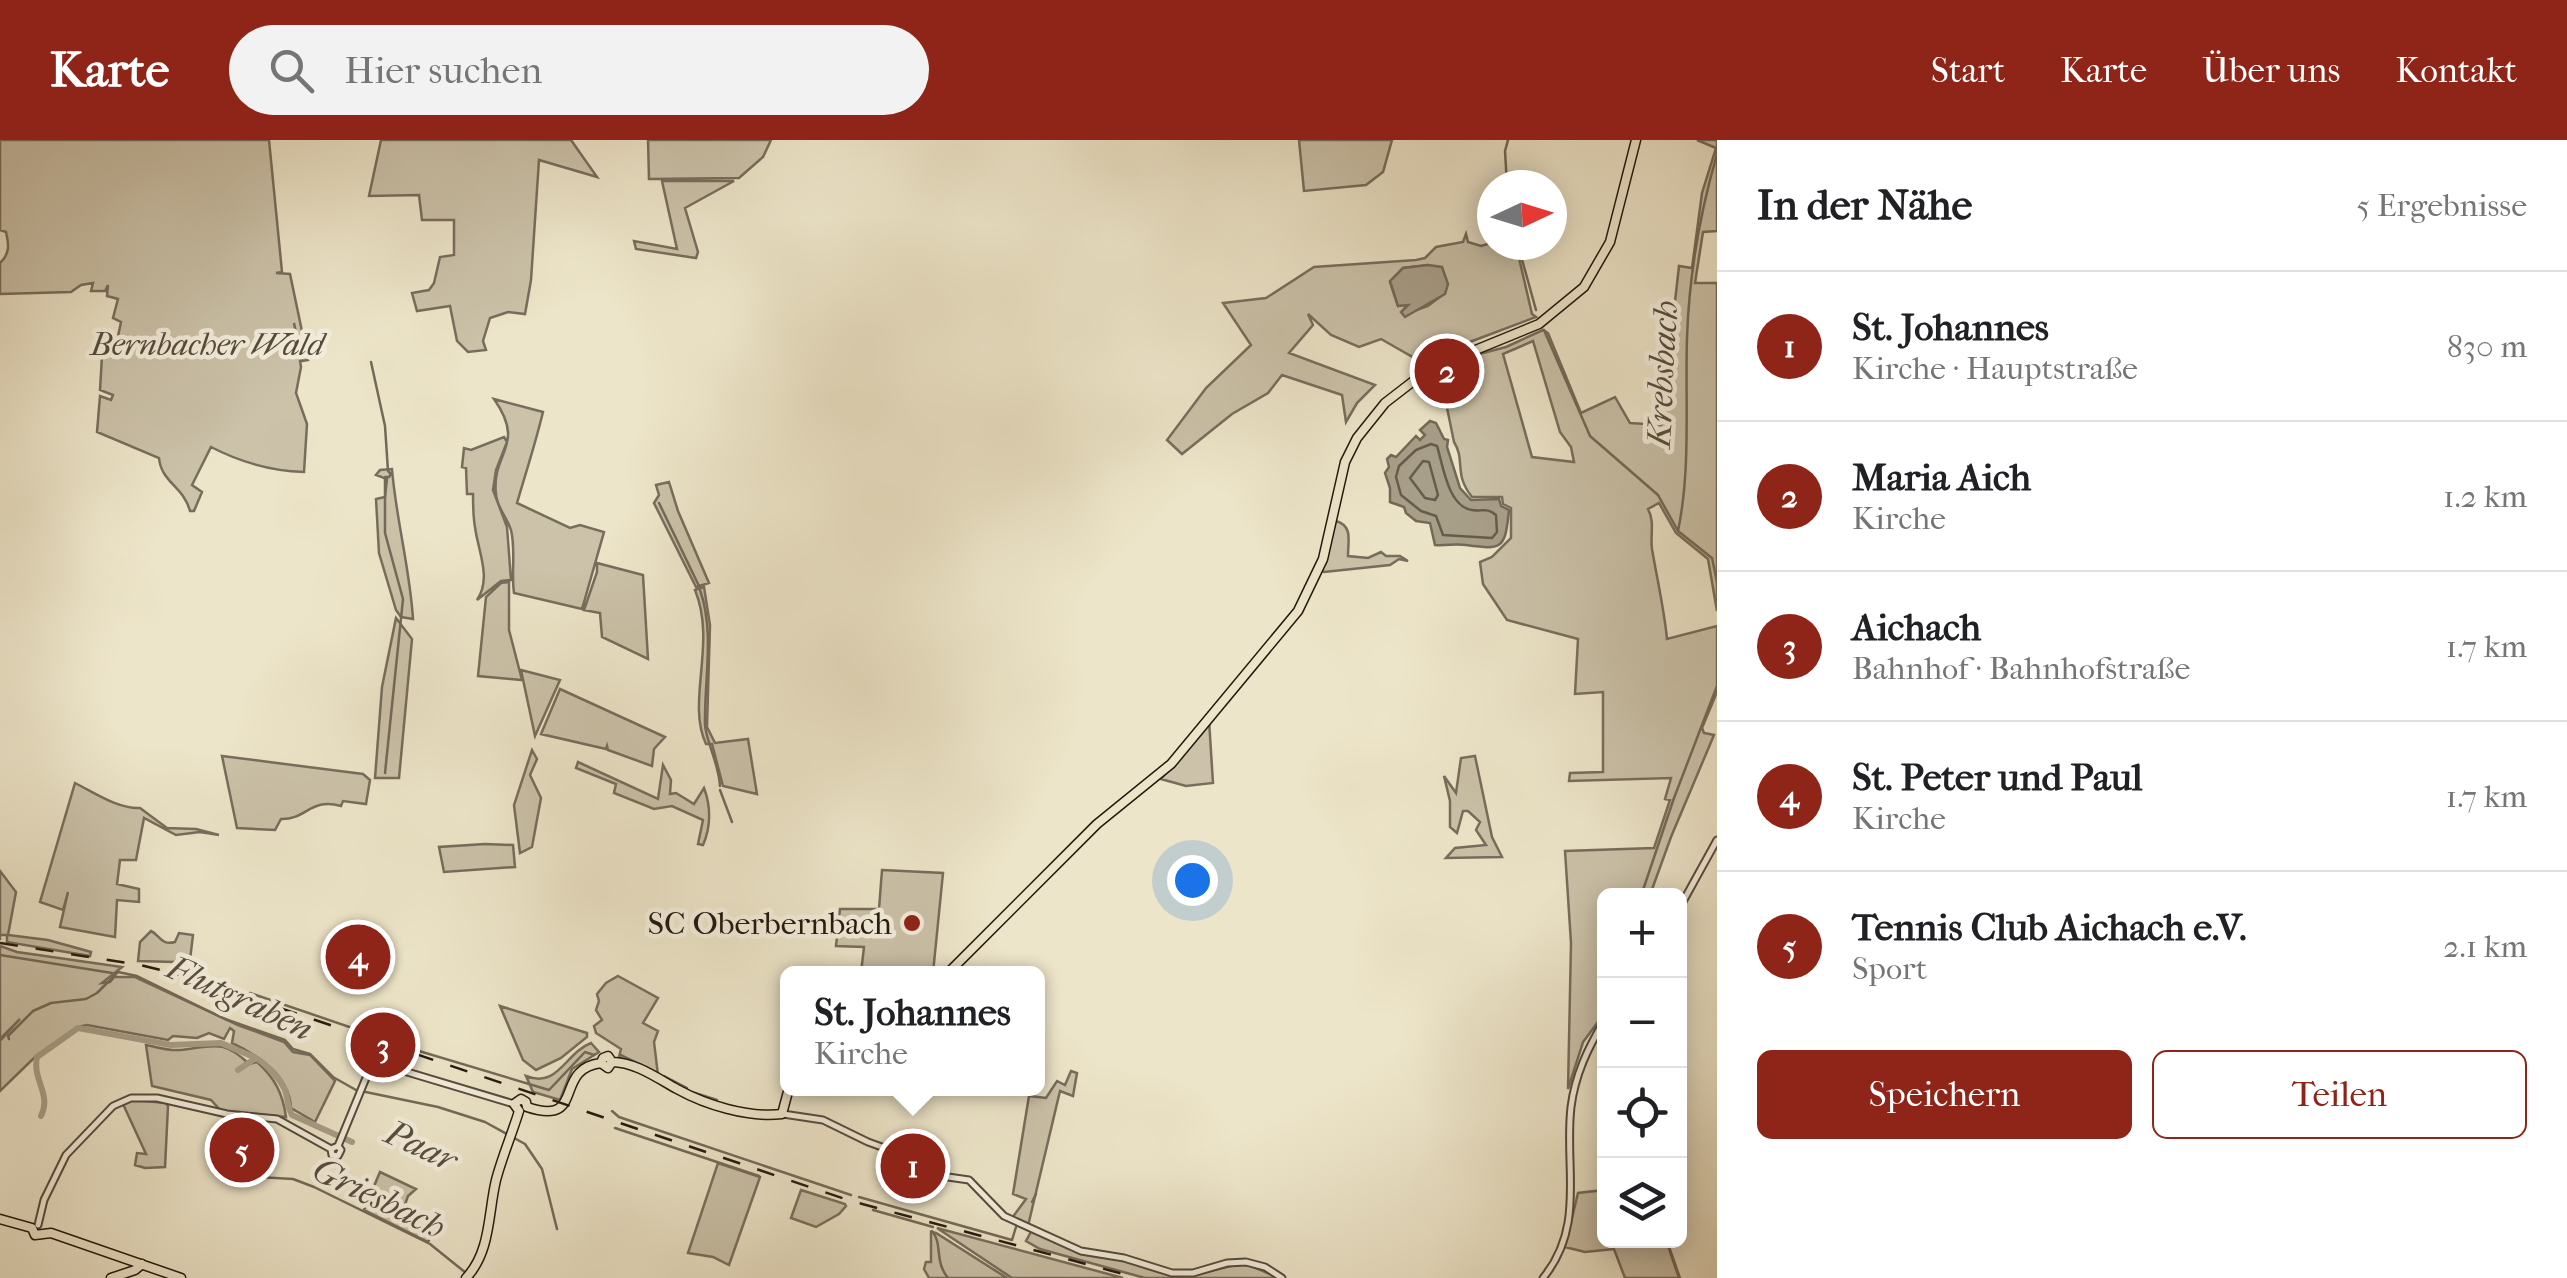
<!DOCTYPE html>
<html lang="de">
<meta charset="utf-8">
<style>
:root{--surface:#fff;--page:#f2f2f2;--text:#202124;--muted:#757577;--line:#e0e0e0;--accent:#8f2418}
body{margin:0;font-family:"IM FELL French Canon",serif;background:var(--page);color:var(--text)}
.controls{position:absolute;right:30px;bottom:30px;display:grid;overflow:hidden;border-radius:15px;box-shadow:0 5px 25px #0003}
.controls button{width:90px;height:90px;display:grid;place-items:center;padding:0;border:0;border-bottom:2px solid var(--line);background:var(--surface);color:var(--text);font:50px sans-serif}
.compass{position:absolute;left:1477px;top:30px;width:90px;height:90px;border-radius:50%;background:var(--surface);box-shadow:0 5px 25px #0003;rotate:86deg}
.you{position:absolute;left:1192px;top:740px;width:35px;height:35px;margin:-25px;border:8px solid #fff;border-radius:50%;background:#1a73e8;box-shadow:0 0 0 15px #1a73e833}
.badge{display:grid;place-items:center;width:65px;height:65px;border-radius:50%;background:var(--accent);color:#fff;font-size:32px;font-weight:700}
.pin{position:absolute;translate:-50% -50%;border:5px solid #fff;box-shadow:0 2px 10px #0006}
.popup{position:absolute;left:780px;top:826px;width:265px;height:130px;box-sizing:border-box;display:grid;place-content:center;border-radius:15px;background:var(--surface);filter:drop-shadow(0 2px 8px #0005);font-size:32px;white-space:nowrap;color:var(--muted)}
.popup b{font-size:38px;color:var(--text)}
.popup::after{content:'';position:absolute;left:50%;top:100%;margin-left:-20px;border:20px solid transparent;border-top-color:var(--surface)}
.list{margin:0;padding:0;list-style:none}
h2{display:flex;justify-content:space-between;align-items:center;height:130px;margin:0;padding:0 40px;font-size:42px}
h2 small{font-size:32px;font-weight:400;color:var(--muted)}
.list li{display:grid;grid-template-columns:65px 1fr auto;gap:30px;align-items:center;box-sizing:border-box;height:150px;padding:0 40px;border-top:2px solid var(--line)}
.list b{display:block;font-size:38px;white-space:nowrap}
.list p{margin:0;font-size:32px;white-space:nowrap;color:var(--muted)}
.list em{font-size:32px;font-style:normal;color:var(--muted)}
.actions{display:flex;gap:20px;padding:30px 40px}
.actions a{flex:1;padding:22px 0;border:2px solid var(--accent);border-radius:15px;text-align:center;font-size:35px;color:var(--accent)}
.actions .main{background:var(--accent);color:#fff}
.icon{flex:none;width:55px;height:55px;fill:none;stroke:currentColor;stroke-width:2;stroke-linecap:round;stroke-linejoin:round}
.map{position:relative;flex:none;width:1717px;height:1138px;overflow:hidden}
header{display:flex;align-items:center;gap:60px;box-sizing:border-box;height:140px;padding:0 50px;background:var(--accent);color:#fff}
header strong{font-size:48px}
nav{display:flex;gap:55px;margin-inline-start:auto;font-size:35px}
.search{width:700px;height:90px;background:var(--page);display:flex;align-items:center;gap:25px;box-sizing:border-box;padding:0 35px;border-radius:55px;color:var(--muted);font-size:38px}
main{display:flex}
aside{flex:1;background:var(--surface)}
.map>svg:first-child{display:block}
.green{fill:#cbc2a9;stroke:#776d5c;stroke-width:2.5;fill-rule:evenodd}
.water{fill:#a89f89;stroke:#736958;stroke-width:2.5}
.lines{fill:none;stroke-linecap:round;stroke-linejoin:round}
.shore{stroke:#665c4c;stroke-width:2.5}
.stream{stroke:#736958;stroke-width:2.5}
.river{stroke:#a89f89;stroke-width:6}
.minor-casing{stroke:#564b3d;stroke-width:9}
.major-casing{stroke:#23180e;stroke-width:11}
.minor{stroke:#f3eedc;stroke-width:5}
.major{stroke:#ede5c9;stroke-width:8}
.rail{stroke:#23180e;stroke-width:2.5;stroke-dasharray:18 18;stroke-linecap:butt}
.poi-dot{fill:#8f2418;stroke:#f3eedc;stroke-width:4}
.labels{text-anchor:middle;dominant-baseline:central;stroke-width:9;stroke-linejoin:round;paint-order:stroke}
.park-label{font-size:32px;font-style:italic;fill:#554b3c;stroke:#f3eedc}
.poi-label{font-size:32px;fill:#23180e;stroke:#f3eedc;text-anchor:end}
.water-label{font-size:35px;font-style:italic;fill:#584e3f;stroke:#f3eedc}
</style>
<header>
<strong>Karte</strong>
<div class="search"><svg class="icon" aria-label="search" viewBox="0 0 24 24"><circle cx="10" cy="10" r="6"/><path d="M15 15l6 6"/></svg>Hier suchen</div>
<nav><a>Start</a><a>Karte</a><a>Über uns</a><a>Kontakt</a></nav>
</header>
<main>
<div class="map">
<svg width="1717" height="1138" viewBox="0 0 1717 1138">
<rect width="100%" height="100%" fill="#ede5c9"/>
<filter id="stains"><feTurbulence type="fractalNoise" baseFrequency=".002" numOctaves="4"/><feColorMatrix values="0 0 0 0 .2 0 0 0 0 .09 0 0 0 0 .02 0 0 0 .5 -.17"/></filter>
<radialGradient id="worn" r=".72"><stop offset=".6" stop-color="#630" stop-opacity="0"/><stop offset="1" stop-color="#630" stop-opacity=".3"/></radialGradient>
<!-- green -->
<path class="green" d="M0 0H269L282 132 276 133 290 134 308 220 302 221 294 183 301 227 296 253 307 284 304 332C272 331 240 322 211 307L192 345 202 352 194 371H190C184 347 161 342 159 318L97 292 100 256 111 260 113 255 100 250 103 199 117 201 121 182 113 178 118 159 107 156 108 145 105 151H91L93 143 81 145 71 152 0 154V123C10 114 9 104 6 92L0 90Z
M381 0H571L597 37 539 20 531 140 525 174 508 172 490 178 483 201 486 210 468 212 457 201 450 166 417 171 412 153 429 150 434 143 440 117 454 115V80H422L419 55 369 56Z
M648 0H771L763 17 739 38 649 39Z
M1299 0H1392L1383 32 1366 45 1304 51Z
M1697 0H1717V91L1703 92 1695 143H1717V471L1708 419 1676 393 1659 363 1648 369C1655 382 1650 395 1652 409 1657 439 1664 468 1667 499L1717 486V552L1702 588 1704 593 1714 595 1671 697 1650 755 1604 756V874L1583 902 1568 949 1571 803 1565 711 1654 708 1670 660 1665 659 1671 638 1569 641 1570 633 1603 632V552L1575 554 1578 499 1507 480 1483 444 1480 422 1492 417 1511 398V368L1503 364 1502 357H1472C1453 333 1466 321 1454 302L1443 248 1429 234 1433 231 1441 240 1458 231 1456 220 1506 207 1543 190 1548 193 1581 273 1615 257 1630 283 1661 285 1679 126 1692 128 1702 53 1716 8ZM1533 201 1560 292 1571 307 1574 322 1532 317 1503 214Z
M662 41H734L685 68 698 112 696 118 636 109 634 101 677 109Z
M1492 91V105H1516L1532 174 1536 177 1467 203 1425 224 1381 199 1359 207 1331 195 1308 174 1313 185 1289 213 1375 245 1357 263 1346 282 1342 255 1282 235 1268 253 1232 274 1182 314 1167 300 1206 248 1251 205 1223 163 1266 158 1314 127 1416 120 1425 118 1436 107 1463 102 1466 94 1468 102 1481 106 1488 104ZM1428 125 1441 156 1428 166 1414 171 1408 168V164L1398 166 1390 142 1403 128Z
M494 259 543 272C535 305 526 332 517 363L570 388 580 385 604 392 582 469 514 453C511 432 516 410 511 390 507 377 497 368 496 354 491 312 527 306 494 259Z
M504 297 507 302 496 330 493 350 507 387 511 440 501 441 477 460C492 438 478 411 475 387 473 376 473 365 473 354H467L466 328 462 327 464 308 471 310Z
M392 329C396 379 410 429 413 479L401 477 396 470 379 413 376 359 385 357 387 339 376 335 380 330Z
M669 342 678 371 709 443 696 447 654 363 659 355 656 345Z
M1336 381C1353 386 1348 400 1348 416L1368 418 1381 412 1386 416H1400L1408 421 1399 419 1390 425 1324 432 1321 431Z
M597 423 643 435 648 519 602 497 600 473 584 470 597 432Z
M509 442V490L522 540 478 536 486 457 501 443Z
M704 447 710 485 707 587 715 603 748 599 757 654 723 646 712 604H706C686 562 717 503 695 450Z
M396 478 412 499 399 638H375L382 547Z
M521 530 560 540 535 596Z
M560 549 665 597 654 609 652 626 608 610 607 606 606 609 541 594Z
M1209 580 1213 643 1186 646 1161 639Z
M532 610 537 619 530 635 541 658 532 707 520 713 514 665Z
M222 616 363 634 370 640 366 664 343 661 341 666C311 657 306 680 281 679L275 690 237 688Z
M1475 616 1492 697 1502 717 1446 718 1455 708 1486 705 1476 690 1480 682 1468 671H1463L1457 693 1450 687V661L1444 636 1456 653 1461 618Z
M578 622 658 659 663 625 671 640 670 654 676 653 694 664 704 648C711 666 711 687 703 705L698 704 703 680 672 666 654 669 614 653 616 644 576 628Z
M75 643C95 653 118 669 140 668L167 688 196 689 219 695 200 692 176 695 144 678 136 720H120L117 744 139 749V762L117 760 115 797 60 787 68 752 63 770 40 762Z
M485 704 513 705 515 727 444 732 439 707Z
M882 730 943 733 933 833H861L864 807 836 806 840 769H879Z
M0 731 16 752 8 795 48 800 91 812 90 816 7 802V795H0V800Z
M151 791C160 795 161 806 175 802L179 793 193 795 189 828 174 827V822L138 821 140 802Z
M0 806 17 812 122 827 102 843 110 842 114 837H135L238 885 284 902 293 912 310 915 335 941 315 982 291 968C289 935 259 916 232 903L234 891 230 888 224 899 209 893 197 898 173 896 168 900 87 885 78 887 36 916 0 951V901L20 879 0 899Z
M618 836 658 858 643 883 658 891 654 902 658 935 619 917 621 909 596 893 594 886 602 880 596 870 599 861 597 854 606 843Z
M500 866 587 893V897L561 918 536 930 523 920Z
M591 903 599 912 572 929 560 960 533 952 526 936C558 949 565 913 591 903Z
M146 905C157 907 168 911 180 910 214 906 223 899 249 924L257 922C275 938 283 954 286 977L221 971 211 960 152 946Z
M1071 931 1077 933 1073 956 1060 951 1028 1086 1012 1078 1026 1059 1013 1054 1029 956 1046 958 1057 941 1065 945Z
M134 960 166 963 168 966 165 1027 145 1028 135 1025 137 1013 146 1014 123 964Z
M246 979 265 984 245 1037 226 1036 228 1007 238 1008Z
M718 1023 760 1037 729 1125 713 1117 688 1113Z
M380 1032 416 1049 408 1056 402 1073 431 1087 433 1092 428 1102 364 1070Z
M801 1050 845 1064 846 1066 839 1074 816 1087 791 1078Z
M1604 1050V1100L1667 1101 1680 1138H1625L1614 1109 1585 1112 1565 1107 1578 1053Z
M937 1088 1123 1138H1012Z
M1032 1090 1079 1112 1121 1120 1171 1135H1195L1239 1124 1251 1126 1279 1138H1145L1040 1109 1026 1101Z
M931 1092 936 1093 1007 1138H929L924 1129 926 1122H931Z"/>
<!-- water -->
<path class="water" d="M1428 125 1442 127 1448 144 1445 154 1405 177 1401 172 1408 165 1398 166 1390 141 1403 128Z
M1430 281 1436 283 1444 299 1448 300 1447 307 1460 348 1471 360 1499 359 1501 366 1509 370C1505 409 1503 410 1466 405 1455 403 1447 406 1435 405L1430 383 1416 381 1406 373 1404 367 1390 362V348L1385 333 1389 327 1387 319 1391 315 1396 317 1416 296 1420 300 1425 295 1420 290Z"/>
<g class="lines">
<!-- shore -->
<path class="shore" d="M1431 304 1437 306C1443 325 1448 367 1472 370 1484 372 1486 367 1496 375L1497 392 1492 398 1443 395 1436 376 1421 371 1401 355 1396 337 1399 326 1416 310Z
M1423 321 1429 322 1438 355 1435 360 1425 358 1410 338Z"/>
<!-- stream -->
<path class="stream" d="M1507 45 1505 11 1508 0
M1518 105 1536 170
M1544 190 1590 296 1658 355 1678 391 1712 418 1717 442
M371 222 385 286 388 331 391 334 389 337H385V393L403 459 385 633
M659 363 699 446
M1678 391C1691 329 1685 262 1687 198 1689 137 1700 73 1717 14
M700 450C715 493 704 540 705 585 706 601 719 624 720 646
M720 650 732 682
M1641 756 1674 658 1717 546
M0 815 112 833
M250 853 405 906
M9 899 8 896 33 871 51 863 86 859 97 853 118 832 137 836 225 879 285 900 293 909 310 914 333 937 356 950 438 967 485 982 525 1004 542 1029 557 1089
M409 908 549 950 585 912 594 915
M621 915 658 933
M664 936 687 948
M695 953 717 960
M612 971 619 977 851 1055
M615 988 759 1036
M258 1037 293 1039 314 1047 430 1104 466 1133
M859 1057 1012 1100 1016 1087
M1032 1062 1036 1054
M873 1070 933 1087
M932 1091C943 1104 934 1121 948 1138
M1666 1100 1679 1138"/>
<!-- river -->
<path class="river" d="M238 930 256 918C266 924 280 939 285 950 288 959 287 966 292 975L352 1002
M41 976C52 954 32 940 37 917L78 888 171 905 221 903 256 918"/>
<defs>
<path id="minor" d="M1680 767 1717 700
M783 974 823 980 868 1002 915 1019 934 1035 969 1040 1004 1076 1081 1111 1124 1118 1172 1133H1193L1227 1123 1246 1122 1265 1127 1282 1138
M331 1009 338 1006 368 933 377 923 514 964
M331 1009 332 1015 338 1016 341 1010 338 1006
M38 1085 44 1060 66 1015 113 966 131 958H157L227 974 277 979 331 1009
M1543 1138C1586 1086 1564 1027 1571 967 1575 935 1588 908 1604 881"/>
<path id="major" d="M947 834 1097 684 1171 624 1298 471 1323 419 1345 322 1357 298 1385 263 1429 229 1539 184 1584 147 1610 102 1636 0
M601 923 603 918 608 916 612 922C635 922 657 938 677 949 706 965 748 978 782 974L789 948
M519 971 514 964 521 959 526 962 527 967C587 987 552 929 601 923L608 928 612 922
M0 1079 32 1088 35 1095 51 1093 181 1138
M111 1138 135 1130 142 1124
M466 1138C491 1112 488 1073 496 1040 502 1017 512 994 519 971"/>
</defs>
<!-- minor casing -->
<use href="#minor" class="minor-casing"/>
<!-- major casing -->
<use href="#major" class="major-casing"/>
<!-- minor -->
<use href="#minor" class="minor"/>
<!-- major -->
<use href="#major" class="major"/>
<!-- rail -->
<path class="rail" d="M0 803 140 825 185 836 851 1061 1138 1138"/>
</g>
<!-- markers -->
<circle class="poi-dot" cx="912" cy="783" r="10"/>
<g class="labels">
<!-- park labels -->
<g class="park-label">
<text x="207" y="204">Bernbacher Wald</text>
</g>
<!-- poi labels -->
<g class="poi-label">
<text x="892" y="783">SC Oberbernbach</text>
</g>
<!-- water labels -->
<g class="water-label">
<text transform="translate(1662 234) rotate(-87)">Krebsbach</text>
<text transform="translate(240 858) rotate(25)">Flutgraben</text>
<text transform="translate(421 1006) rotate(25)">Paar</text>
<text transform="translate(379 1058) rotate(26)">Griesbach</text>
</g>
</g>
<rect width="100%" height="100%" filter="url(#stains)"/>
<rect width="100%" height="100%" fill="url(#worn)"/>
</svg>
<div class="controls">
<button>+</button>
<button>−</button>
<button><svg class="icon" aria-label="locate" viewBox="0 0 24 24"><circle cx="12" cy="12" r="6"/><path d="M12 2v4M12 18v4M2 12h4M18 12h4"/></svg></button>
<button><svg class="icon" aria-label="layers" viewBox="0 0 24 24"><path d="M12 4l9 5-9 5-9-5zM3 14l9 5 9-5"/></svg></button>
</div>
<svg class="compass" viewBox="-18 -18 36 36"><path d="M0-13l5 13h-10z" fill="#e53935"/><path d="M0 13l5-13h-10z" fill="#757577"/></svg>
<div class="you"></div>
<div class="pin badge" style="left:913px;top:1026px">1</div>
<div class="popup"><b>St. Johannes</b>Kirche</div>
<div class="pin badge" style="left:1447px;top:231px">2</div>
<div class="pin badge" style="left:383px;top:905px">3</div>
<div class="pin badge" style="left:358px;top:817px">4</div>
<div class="pin badge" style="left:242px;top:1010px">5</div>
</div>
<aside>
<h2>In der Nähe<small>5 Ergebnisse</small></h2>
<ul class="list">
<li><span class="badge">1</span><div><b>St. Johannes</b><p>Kirche · Hauptstraße</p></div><em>830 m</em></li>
<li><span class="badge">2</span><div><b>Maria Aich</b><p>Kirche</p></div><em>1.2 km</em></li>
<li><span class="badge">3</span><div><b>Aichach</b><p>Bahnhof · Bahnhofstraße</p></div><em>1.7 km</em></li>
<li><span class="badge">4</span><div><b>St. Peter und Paul</b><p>Kirche</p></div><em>1.7 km</em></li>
<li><span class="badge">5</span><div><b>Tennis Club Aichach e.V.</b><p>Sport</p></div><em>2.1 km</em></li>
</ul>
<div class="actions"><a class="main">Speichern</a><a>Teilen</a></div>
</aside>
</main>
